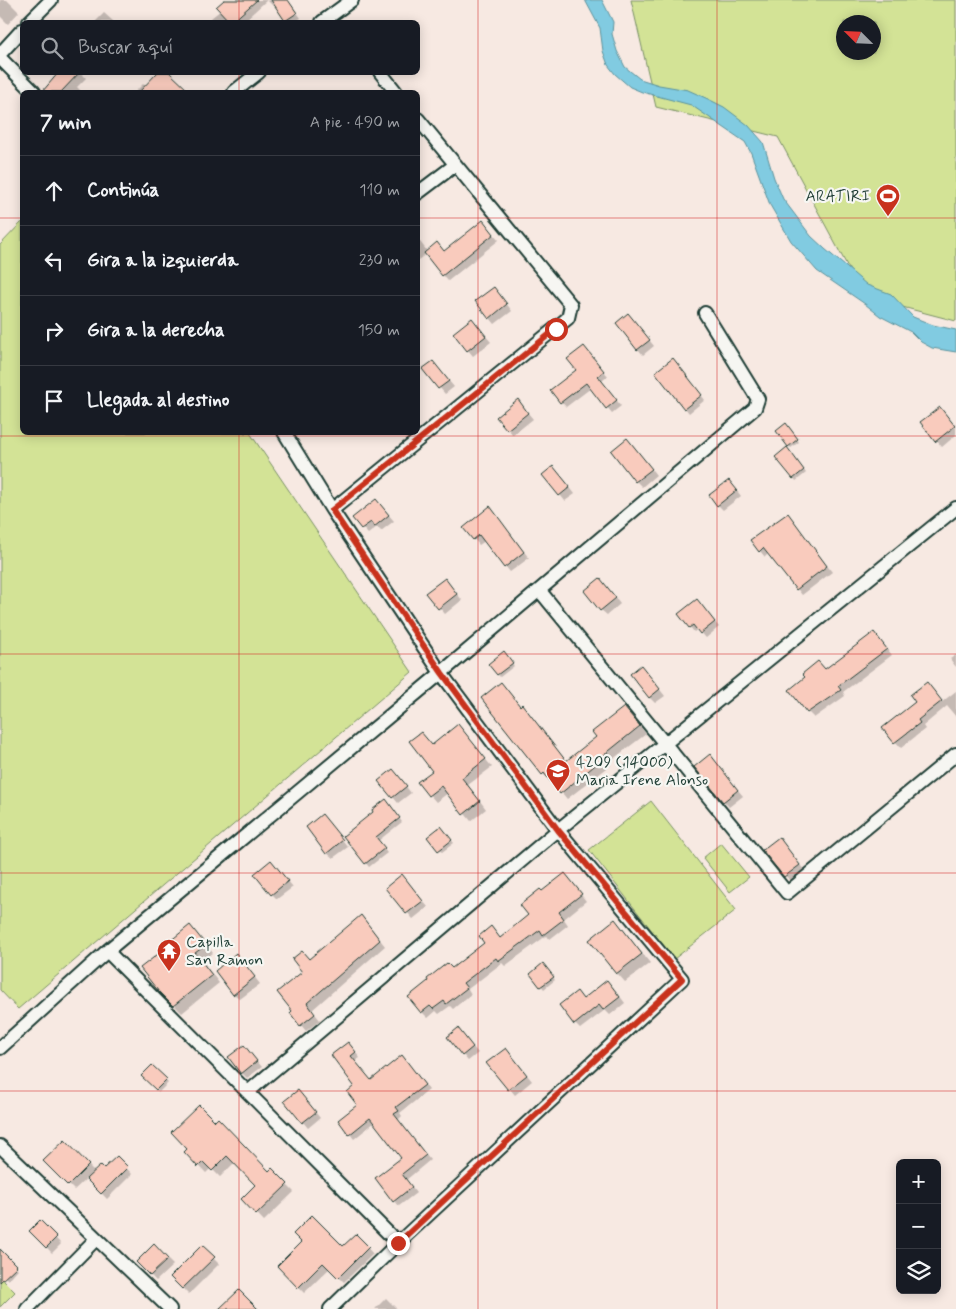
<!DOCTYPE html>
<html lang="es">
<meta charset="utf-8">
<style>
:root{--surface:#171b24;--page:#20242c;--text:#f1f3f6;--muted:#9ea1a6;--line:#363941}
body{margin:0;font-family:Mynerve,sans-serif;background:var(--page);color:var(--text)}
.controls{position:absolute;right:15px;bottom:15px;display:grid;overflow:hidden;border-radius:8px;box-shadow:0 2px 12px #0003}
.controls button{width:45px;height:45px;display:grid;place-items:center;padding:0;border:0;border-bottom:1px solid var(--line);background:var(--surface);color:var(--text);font:25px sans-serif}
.compass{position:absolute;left:836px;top:15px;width:45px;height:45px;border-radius:50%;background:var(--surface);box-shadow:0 2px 12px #0003;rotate:294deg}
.stop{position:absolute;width:15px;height:15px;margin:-11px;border:4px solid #c8321e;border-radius:50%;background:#fff}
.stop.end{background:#c8321e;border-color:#fff;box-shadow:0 1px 5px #0008}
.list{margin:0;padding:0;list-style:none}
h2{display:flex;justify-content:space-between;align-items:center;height:65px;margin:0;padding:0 20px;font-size:21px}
h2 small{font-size:16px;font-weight:400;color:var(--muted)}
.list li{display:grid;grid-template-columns:32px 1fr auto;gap:15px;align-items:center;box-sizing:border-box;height:70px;padding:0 20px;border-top:1px solid var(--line)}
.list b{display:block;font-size:19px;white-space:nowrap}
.list em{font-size:16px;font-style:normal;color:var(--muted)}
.icon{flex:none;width:28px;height:28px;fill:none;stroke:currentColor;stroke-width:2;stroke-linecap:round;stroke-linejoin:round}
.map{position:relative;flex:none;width:956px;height:1309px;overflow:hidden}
.search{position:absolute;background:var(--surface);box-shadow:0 2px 12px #0003;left:20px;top:20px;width:400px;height:55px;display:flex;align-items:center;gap:12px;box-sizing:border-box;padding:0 18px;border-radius:8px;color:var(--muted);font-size:19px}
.panel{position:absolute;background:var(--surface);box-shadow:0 2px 12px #0003;left:20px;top:90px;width:400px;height:345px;border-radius:8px}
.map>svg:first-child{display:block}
.green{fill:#d3e396;stroke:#799065;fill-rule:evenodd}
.water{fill:#81cbe1;stroke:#5a929c}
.shadow{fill:#0003}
.building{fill:#f9cbbd;stroke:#1f3d34}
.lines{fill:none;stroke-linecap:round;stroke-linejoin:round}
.minor-casing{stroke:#1f3d34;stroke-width:16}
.minor{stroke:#f6f6f2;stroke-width:12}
.route{stroke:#c8321e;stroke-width:6}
.grid{fill:none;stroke:#d62828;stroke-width:1;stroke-opacity:0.55}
.labels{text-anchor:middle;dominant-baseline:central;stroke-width:4.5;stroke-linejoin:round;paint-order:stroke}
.poi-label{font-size:16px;fill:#1f3d34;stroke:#f6f6f2;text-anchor:start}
</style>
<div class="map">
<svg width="956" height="1309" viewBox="0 0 956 1309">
<rect width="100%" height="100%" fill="#f7e9e2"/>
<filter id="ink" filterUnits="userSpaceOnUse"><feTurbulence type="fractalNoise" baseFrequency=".02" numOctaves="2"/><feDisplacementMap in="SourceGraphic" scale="10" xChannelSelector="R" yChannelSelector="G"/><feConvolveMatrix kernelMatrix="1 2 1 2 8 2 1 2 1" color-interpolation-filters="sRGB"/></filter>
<g filter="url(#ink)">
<!-- green -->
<path class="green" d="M631 0H956V321L864 297 778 137 656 107ZM844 22H874V52H844Z
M22 222V432L250 433 412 672 18 1009 0 990V245Z
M651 801 736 910 674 959 589 850Z
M721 843 749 877 730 892 703 858Z
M0 1277 15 1292 0 1307Z"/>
<!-- water -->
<path class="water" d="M585 0H602L613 22 612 34 617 51 625 67 640 79 659 85 688 90 708 99 724 107 748 125 763 142 774 178 783 199 811 236 825 249 867 285 891 294 913 317 933 325 956 330V352L932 348 921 342 911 332 880 316 865 304 817 271 791 241 770 205 751 153 745 142 691 105 642 92 630 87 615 74 608 65 603 51 600 28Z"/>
<!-- shadow -->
<path class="shadow" d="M0 0H7L19 12 8 24 0 16Z
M226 0H288L301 18 295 22H289L275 4 273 6 267 0 243 22H206L221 10Z
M104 13 114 22H95Z
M61 72H80L86 78 77 87 82 92H50L46 88Z
M167 72 188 92H135L143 84 147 87Z
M488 227 499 240 448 281 426 254 418 260V239L427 251 444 252Z
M499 294 512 311 495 324 490 318Z
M628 314 654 346 643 355 638 349Z
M472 320 491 342 473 356 468 350Z
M584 347 608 376 602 381 621 406 612 413 591 388 566 407 552 391 578 370Z
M677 364 705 400 689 413 657 373Z
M438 368 454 387 445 394 424 369Z
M523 407 533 419 513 435 508 429Z
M945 414 956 428V435L942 447 922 423Z
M788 427 799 442 791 448 789 446Z
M633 445 656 475 642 487 636 481Z
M789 451 806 473 796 481 794 478Z
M559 473 575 494 565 501 544 475Z
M734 487 741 496 723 510 718 505Z
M376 500 394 521 381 531 377 527 368 534 354 518Z
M490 508 529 558 510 572 485 541 479 545 465 528Z
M788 514 832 572 802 595 769 553 765 557 760 551Z
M450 585 462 600 445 614 427 593Z
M606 586 620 604 607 615 601 610Z
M701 605 719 627 706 638 698 629 694 632 690 627Z
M879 639 892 655 843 692 845 696 814 718 808 712 807 678 826 670Z
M506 655 514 666 500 677 490 664Z
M956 655V667L950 659Z
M646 672 665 696 655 703 650 698Z
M932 689 942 702 956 691V717L947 706 923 726 925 729 901 748 884 728Z
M520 707 528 713 567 762 631 715 646 734 609 762 611 765 567 799 551 780 543 774Z
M458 726 492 767 468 785 486 809 471 821 448 793 436 802 419 783 434 771 433 746Z
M710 756 743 796 729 807 724 801Z
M398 776 411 793 398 803 393 797Z
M389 805 402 822 378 841 387 853 369 867 345 836Z
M322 815 348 847 333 858 327 853Z
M443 830 454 843 442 852 439 850Z
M784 845 805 871 791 882 764 850Z
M271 861 293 887 277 899 272 894Z
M402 876 428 907 413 919 387 888Z
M570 880 586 901 564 919 568 925 550 939 546 936 505 966 502 963 468 989 471 994 453 1009 450 1006 439 1014 436 1011 428 1018 422 1012 410 997 501 939Z
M615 921 650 963 625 982 617 973Z
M366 922 385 946 312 1010 320 1020 306 1031 291 1013 304 972 310 960Z
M190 926 213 953 202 961 219 983 182 1013 160 991 173 944Z
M242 961 260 984 240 999 234 994Z
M545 967 555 980 544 989 532 974Z
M613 987 625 1003 610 1015 605 1010 580 1029 575 1024 584 1000Z
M458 1029 478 1053 468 1061 463 1055Z
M353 1049 360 1058 355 1061 371 1081 407 1062 429 1090 400 1113 402 1116 398 1120 430 1160 406 1180 416 1193 399 1206 377 1179 403 1158 375 1122 354 1139 350 1134 359 1105 356 1086 333 1056Z
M249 1052 262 1067 247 1078 242 1073Z
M511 1055 532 1081 515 1095 488 1063Z
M152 1066 168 1083 159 1092 143 1076Z
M298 1091 320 1118 308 1128 303 1122Z
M215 1123 269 1172 272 1170 294 1192 264 1221 243 1199 256 1185 235 1162 220 1177 211 1168 206 1173 186 1152Z
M65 1142 95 1172 104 1170 117 1158 132 1174 107 1199 87 1178 74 1190 45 1161Z
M40 1222 61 1244 52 1253 31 1231Z
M356 1235 373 1254 344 1282 330 1268 304 1293 278 1266 303 1242 343 1248Z
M154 1246 173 1265 156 1281 138 1262Z
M202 1247 219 1264 189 1294 172 1277Z
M5 1256 18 1269 8 1280 0 1272V1262Z
M386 1298 397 1309H375Z"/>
<!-- building -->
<path class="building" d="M224 0H257L232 22H230L216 7Z
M271 0H288L297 13 285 21Z
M59 72H80L61 92H42Z
M158 72H169L190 92H139Z
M483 220 494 234 442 276 424 253 437 242 444 251Z
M494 287 507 304 489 319 475 301Z
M628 313 650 340 637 350 616 323Z
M472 318 486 336 467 351 453 333Z
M584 346 604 371 598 376 617 400 606 409 586 383 560 403 550 390 576 370 567 359Z
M673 358 702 395 684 409 655 372Z
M433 361 449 381 438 389 422 369Z
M518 399 528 413 507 430 496 417Z
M940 407 955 426 935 442 920 422Z
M786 423 798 439 788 447 776 431Z
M627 438 652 469 635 482 611 451Z
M787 447 804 470 793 479 775 457Z
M553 466 570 487 559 496 542 475Z
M729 480 737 490 717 506 709 495Z
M376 499 389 515 374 527 371 522 361 529 352 518Z
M490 506 524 552 504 568 479 535 473 540 463 528Z
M788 513 827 566 796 590 763 548 759 552 750 540Z
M445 578 457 594 438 609 425 593Z
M600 578 616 598 600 611 584 591Z
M697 599 715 622 700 634 693 625 689 628 678 614Z
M874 632 887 649 838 686 841 690 807 713 789 690 805 677 802 674 818 661 825 669Z
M504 651 513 663 497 675 488 664Z
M641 665 660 689 649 698 630 674Z
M501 682 520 706 522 704 566 761 596 737 592 732 624 707 640 726 604 755 605 757 560 794 544 773 542 775 481 698Z
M927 682 942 701 918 720 920 723 894 743 882 728 915 702 910 695Z
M458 724 486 759 462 778 480 801 463 815 441 786 428 796 417 782 432 771 409 741 421 732 432 745Z
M710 754 738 790 723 802 694 767Z
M393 769 407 786 392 798 378 781Z
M386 799 400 818 376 837 385 848 365 864 343 836 373 812 372 810Z
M322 814 343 840 326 854 306 827Z
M441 826 452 840 438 851 427 837Z
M779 837 800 865 784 877 762 850Z
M271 860 288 881 271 895 254 874Z
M565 873 582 894 559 912 564 919 543 935 540 930 498 961 496 958 463 983 467 988 446 1004 444 1001 433 1009 430 1006 421 1013 408 997 428 981 427 979 447 963 452 968 484 943 479 936 491 926 500 938 528 915 520 905 540 889 542 891Z
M402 874 423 901 406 914 385 888Z
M361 915 380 940 307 1003 315 1014 300 1026 290 1013 292 1011 277 992 302 972 292 959 302 951 309 959Z
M615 919 642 954 616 974 589 940Z
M190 925 206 945 195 953 212 975 173 1006 159 992 140 968 171 944 169 942Z
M236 953 255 977 233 995 215 971Z
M543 963 554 977 540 987 530 974Z
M607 980 620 997 603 1010 599 1005 574 1025 559 1005 577 991 583 999Z
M458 1028 473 1047 462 1056 447 1037Z
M348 1042 356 1052 351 1056 371 1080 402 1055 425 1085 396 1107 399 1111 394 1114 426 1155 402 1174 412 1187 393 1202 375 1178 401 1158 370 1118 349 1135 338 1120 357 1105 347 1092 354 1086 331 1055Z
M244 1045 257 1061 241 1074 228 1057Z
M506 1048 527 1075 508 1090 486 1063Z
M152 1065 167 1079 156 1090 141 1076Z
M298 1090 316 1112 302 1123 284 1101Z
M199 1105 215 1121 218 1118 269 1171 272 1168 288 1184 256 1215 241 1199 255 1185 227 1156 212 1171 203 1162 198 1167 184 1152 187 1149 171 1132Z
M65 1140 89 1165 68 1186 43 1161Z
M117 1156 128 1167 101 1194 86 1179 101 1165 104 1168Z
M312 1215 343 1246 356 1234 369 1247 338 1278 323 1263 298 1288 277 1266 301 1242 293 1234Z
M40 1220 57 1237 46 1248 29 1231Z
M154 1244 168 1259 150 1276 136 1262Z
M202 1245 215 1257 182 1289 170 1277Z
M0 1249 17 1266 0 1282Z
M239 1290 258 1309H219Z"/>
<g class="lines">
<defs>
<path id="minor" d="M29 22 51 0
M322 22 352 0
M0 54 22 30
M0 58 34 92
M380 72 396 92
M234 92 259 72
M418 193 455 165
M284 432 332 510 441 673 558 830 682 979 398 1243 330 1309
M332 510 568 318 571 305 418 119
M540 591 787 893 956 754
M107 951 398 1243
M0 1048 107 951 441 673 755 408 758 399 705 313
M248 1092 558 830 956 508
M0 1146 170 1309
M27 1309 96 1239"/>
</defs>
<!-- minor casing -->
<use href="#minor" class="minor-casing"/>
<!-- minor -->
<use href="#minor" class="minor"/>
</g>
</g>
<g class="lines" filter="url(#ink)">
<!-- route -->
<path class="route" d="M398 1243 682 979 558 830 442 673 332 510 556 329"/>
</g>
<!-- grid -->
<path class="grid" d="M239 0V22M478 0V1309M717 0V1309M239 72V92M0 218H22M418 218H956M239 432V1309M0 436H956M0 654H956M0 873H956M0 1091H956"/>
<!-- icons -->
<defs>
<symbol id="stadium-pin" viewBox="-11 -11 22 30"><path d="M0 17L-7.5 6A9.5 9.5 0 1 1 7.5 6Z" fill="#c8321e" stroke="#f6f6f2"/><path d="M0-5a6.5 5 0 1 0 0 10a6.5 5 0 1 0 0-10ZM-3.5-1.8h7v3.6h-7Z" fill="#fff"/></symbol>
<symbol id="school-pin" viewBox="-11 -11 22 30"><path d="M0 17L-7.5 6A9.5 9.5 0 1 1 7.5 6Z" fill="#c8321e" stroke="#f6f6f2"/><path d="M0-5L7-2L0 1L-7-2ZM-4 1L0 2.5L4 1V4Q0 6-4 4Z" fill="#fff"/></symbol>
<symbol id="temple-pin" viewBox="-11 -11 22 30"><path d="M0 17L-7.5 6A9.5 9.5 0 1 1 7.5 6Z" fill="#c8321e" stroke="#f6f6f2"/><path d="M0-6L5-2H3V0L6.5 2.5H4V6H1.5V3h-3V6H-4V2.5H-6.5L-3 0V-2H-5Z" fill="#fff"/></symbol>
</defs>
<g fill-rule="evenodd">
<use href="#stadium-pin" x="874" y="182" width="28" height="38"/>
<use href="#school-pin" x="544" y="757" width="28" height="38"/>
<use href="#temple-pin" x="155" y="937" width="28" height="38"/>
</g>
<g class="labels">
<!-- poi labels -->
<g class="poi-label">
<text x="870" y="196" text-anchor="end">ARATIRI</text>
<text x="576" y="762">4209 (14000)<tspan x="576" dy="18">Maria Irene Alonso</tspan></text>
<text x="186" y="942">Capilla<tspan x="186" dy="18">San Ramon</tspan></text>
</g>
</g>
</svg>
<div class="controls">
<button>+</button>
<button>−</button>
<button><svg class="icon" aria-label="layers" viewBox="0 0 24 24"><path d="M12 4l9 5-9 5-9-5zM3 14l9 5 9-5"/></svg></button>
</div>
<svg class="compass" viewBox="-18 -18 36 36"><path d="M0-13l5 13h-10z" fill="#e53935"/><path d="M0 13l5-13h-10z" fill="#9ea1a6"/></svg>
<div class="stop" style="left:556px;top:329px"></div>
<div class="stop end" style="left:398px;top:1243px"></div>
<div class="search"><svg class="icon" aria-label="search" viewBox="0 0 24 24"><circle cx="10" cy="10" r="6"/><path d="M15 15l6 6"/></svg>Buscar aquí</div>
<section class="panel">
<h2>7 min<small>A pie · 490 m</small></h2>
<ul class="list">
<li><svg class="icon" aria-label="ahead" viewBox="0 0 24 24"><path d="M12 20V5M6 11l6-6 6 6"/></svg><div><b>Continúa</b></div><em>110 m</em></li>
<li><svg class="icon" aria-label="left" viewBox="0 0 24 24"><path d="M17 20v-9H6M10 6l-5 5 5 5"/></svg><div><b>Gira a la izquierda</b></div><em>230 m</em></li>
<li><svg class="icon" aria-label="right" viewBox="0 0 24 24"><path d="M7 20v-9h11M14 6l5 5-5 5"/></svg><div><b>Gira a la derecha</b></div><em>150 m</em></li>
<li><svg class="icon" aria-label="arrive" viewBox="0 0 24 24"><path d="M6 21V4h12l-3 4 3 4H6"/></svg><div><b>Llegada al destino</b></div></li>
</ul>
</section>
</div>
